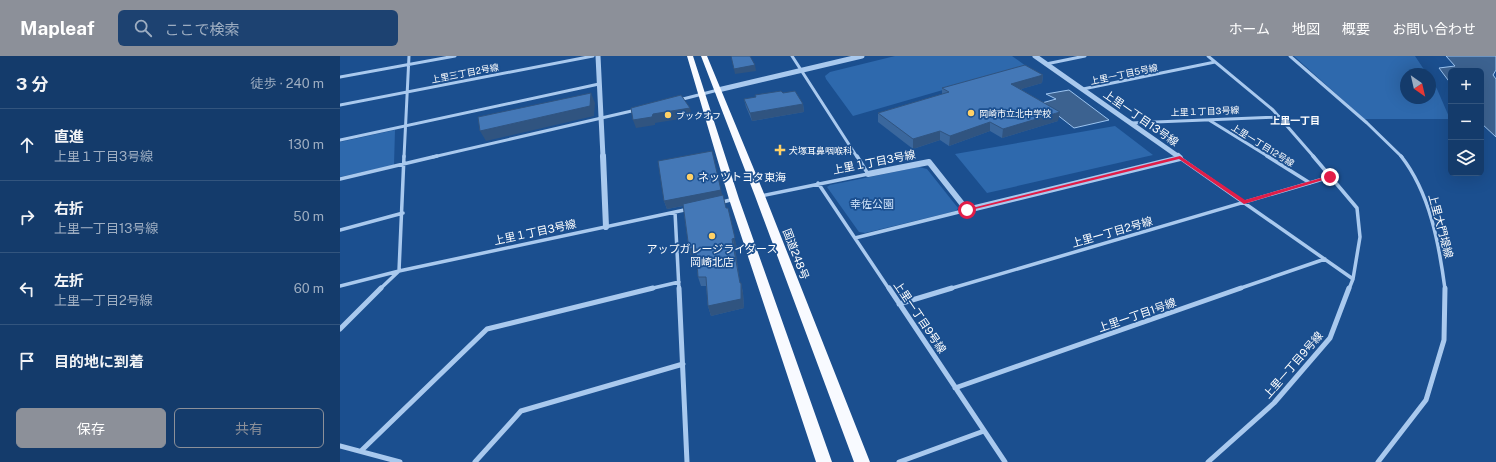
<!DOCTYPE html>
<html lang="ja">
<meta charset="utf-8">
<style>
:root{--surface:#143b6b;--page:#1d4271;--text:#f1f3f6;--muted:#9dadc1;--line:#33557e;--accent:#8c9099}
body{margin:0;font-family:"Public Sans","Noto Sans JP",sans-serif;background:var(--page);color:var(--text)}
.controls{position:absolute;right:12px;top:12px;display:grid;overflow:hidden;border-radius:6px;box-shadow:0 4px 16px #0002}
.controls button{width:36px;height:36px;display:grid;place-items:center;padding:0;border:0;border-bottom:1px solid var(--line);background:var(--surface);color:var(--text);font:20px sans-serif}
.compass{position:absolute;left:1060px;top:12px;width:36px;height:36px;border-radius:50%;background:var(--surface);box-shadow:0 4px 16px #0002;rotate:146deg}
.stop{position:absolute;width:12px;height:12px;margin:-9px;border:3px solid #e11d48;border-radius:50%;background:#fff}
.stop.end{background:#e11d48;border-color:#fff;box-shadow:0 1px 4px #0008}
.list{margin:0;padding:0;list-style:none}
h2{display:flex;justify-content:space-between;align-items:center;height:52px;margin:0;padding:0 16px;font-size:17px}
h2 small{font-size:13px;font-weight:400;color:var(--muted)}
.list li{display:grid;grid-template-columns:26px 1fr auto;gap:12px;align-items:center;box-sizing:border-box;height:72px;padding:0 16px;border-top:1px solid var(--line)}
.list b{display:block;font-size:15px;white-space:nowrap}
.list p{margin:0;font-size:13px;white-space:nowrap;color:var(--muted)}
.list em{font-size:13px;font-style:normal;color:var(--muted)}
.actions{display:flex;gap:8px;padding:12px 16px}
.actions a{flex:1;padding:9px 0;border:1px solid var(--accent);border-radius:6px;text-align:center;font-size:14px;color:var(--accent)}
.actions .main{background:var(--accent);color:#fff}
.icon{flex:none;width:22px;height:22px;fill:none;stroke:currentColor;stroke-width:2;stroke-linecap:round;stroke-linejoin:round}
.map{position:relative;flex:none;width:1156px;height:406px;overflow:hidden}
header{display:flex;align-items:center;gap:24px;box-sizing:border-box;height:56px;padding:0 20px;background:var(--accent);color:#fff}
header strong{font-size:19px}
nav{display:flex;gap:22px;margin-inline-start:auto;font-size:14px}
.search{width:280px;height:36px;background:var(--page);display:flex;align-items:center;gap:10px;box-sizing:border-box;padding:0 14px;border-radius:6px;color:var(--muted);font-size:15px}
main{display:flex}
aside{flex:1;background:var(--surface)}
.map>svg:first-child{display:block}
.green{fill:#2e69ad}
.water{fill:#3c6290;stroke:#9cc4f0}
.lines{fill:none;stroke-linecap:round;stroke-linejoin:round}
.minor-far2{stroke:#a9c9ee;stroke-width:3}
.minor-far1{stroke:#a9c9ee;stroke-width:3.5}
.minor{stroke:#a9c9ee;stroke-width:5}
.tertiary-far1{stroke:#a9c9ee;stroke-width:5}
.tertiary{stroke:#a9c9ee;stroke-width:6}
.trunk{fill:#f8faff;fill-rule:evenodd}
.wall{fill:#3a679d}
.shaded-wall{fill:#305480}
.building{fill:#4478b7;stroke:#305480}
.route{fill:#e11d48}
.poi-dot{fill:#ffd166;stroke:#1b4f8f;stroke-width:1.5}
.labels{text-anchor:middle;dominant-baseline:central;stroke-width:3.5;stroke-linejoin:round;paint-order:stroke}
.far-street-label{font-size:9px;fill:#fff;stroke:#1b4f8f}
.far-poi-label{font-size:9px;fill:#fff;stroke:#1b4f8f;text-anchor:start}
.far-neighbourhood-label{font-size:10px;font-weight:bold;fill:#fff;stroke:#1b4f8f}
.street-label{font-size:11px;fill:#fff;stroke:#1b4f8f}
.poi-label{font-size:11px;fill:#fff;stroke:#1b4f8f;text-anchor:start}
.park-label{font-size:11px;fill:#cfe3fa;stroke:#1b4f8f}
</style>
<header>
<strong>Mapleaf</strong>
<div class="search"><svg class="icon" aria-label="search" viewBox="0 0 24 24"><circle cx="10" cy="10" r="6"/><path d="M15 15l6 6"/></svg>ここで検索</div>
<nav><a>ホーム</a><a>地図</a><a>概要</a><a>お問い合わせ</a></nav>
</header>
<main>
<aside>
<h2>3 分<small>徒歩 · 240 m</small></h2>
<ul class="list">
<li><svg class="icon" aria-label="ahead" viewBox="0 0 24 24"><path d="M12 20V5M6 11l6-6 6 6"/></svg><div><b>直進</b><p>上里１丁目3号線</p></div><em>130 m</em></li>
<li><svg class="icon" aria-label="right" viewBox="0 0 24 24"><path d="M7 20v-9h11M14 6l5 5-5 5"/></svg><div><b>右折</b><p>上里一丁目13号線</p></div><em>50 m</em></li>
<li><svg class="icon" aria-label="left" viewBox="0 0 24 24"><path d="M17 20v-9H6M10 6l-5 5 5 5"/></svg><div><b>左折</b><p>上里一丁目2号線</p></div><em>60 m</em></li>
<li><svg class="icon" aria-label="arrive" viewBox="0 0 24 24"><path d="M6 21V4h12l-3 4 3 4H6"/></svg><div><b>目的地に到着</b></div></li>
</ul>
<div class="actions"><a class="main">保存</a><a>共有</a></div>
</aside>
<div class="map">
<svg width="1156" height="406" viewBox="0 0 1156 406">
<rect width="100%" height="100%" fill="#1b4f8f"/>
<!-- green -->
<path class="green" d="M555 0H672L686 10 513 60 486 23 485 20 490 16Z
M954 0H1075L1087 18H1066V42H1090V22L1097 33 1110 63H1024Z
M775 70 813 99 647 137 615 98Z
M55 74 54 109 0 121V86Z
M579 111 587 113 618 152 616 155 525 177 519 176 487 131 490 129Z"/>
<!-- water -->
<path class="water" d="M1106 0H1156V14L1153 19 1156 23V81L1141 67V15H1111V28L1099 12 1115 10Z
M729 34 769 64 734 72 702 47 716 43 706 38Z"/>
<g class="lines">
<!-- minor-far2 -->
<path class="minor-far2" d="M452 0 517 101
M868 0 933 54 974 101
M950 0 1027 67 1062 101
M706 8 745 0
M0 21 115 0
M743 33 875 6
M339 44 378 34
M0 49 253 0
M869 64 929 101
M791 67 940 61
M0 84 259 28
M64 101 69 0
M93 101 296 54"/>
<!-- minor-far1 -->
<path class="minor-far1" d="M927 100 970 127
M973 100 1017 152 1020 181 1013 223 1009 233
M1061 100C1090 137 1099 188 1105 233
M840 102 1013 223
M0 123 97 100
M478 127 549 233
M421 140 528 118 517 100
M379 147 394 143
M335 156 339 233
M0 174 63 157
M515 182 627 154
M0 230 59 215 349 153
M40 233 59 215 64 100
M309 233 339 226
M609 233 990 121
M898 233 985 203"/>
<!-- minor -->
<path class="minor" d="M339 232 347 406
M549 232 665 406
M559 248 612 232
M0 273 41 232
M615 332 901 232
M0 390 60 406
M22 394 147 273 313 232
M135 406 181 355 343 308
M559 406 644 375
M868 406 934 347 990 282 1009 232
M1038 406 1086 344 1104 284 1105 232"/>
<!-- tertiary-far1 -->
<path class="tertiary-far1" d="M258 0 263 101
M695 0 839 101
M378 34 522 0"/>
<!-- tertiary -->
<path class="tertiary" d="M263 100 266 171
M838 100 840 102
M528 118 589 106 627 154 840 102"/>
<!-- trunk -->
<path class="trunk" d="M347 0H353L399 143 492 406H476L389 143Z
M361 0H367L425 140 530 406H514L415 140Z"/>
</g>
<!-- wall -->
<path class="wall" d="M703 19 702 27 681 33 718 65 662 82 650 75 609 90 600 84 573 93 538 66V57L602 38V32Z
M443 37 463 48 464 56 412 65 406 51 404 43Z
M382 139 397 192H395L400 227H401L403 237 404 252 371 260 368 250 366 230H361L358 221 357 202 352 203 349 193 343 150 327 153 324 145Z"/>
<!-- shaded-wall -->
<path class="shaded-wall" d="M415 9 416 15 395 18 394 13Z
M703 19 702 27 671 36V28Z
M251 37 255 47 254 60 146 85 140 75Z
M463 48 464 56 412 65 410 57Z
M350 52 352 61 315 67V69L296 72 293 64 313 58Z
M720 56 718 65 662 82 663 73Z
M650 66V75L609 90 610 80Z
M600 75V84L573 93V83Z
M381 134 383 142 327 153 324 145Z
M388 152 397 192H395L401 232V227L403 237 404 252 371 260 368 250 400 227Z
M356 192 358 201 352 203 349 193Z"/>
<!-- building -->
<path class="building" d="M391 0H410L415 9 394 13Z
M685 9 703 19 671 28 720 56 663 73 650 66 610 80 600 75 573 83 538 57 609 36 602 32Z
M441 35 443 37 455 35 463 48 410 57 404 43 416 41 415 39Z
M251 37 250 50 140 75 138 61Z
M341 39 350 52 313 58 312 61 293 64 291 52Z
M372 95 381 134 324 145 318 105Z
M383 139 386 152H388L395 182 392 183 400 227H401V243L368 250 366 221H358L356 192 349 193 343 148Z"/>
<!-- route -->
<path class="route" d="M840 100 905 144 988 120 993 121 904 148 839 103 627 155 624 154Z"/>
<!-- markers -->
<g class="poi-dot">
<circle cx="631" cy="57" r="4"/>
<circle cx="328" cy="59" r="4"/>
<path d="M438 88h4v4h4v4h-4v4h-4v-4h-4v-4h4z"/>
<circle cx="350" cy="121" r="4"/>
<circle cx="372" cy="180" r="4"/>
</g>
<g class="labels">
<!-- far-street labels -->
<g class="far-street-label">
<text transform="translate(125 17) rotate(-11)">上里三丁目2号線</text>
<text transform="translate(784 18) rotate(-12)">上里一丁目5号線</text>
<text transform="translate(865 55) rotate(-2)">上里１丁目3号線</text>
<text transform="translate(923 89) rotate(32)">上里一丁目12号線</text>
</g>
<!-- far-poi labels -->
<g class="far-poi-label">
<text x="639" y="57">岡崎市立北中学校</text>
<text x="336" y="59">ブックオフ</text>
<text x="449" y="94">犬塚耳鼻咽喉科</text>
</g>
<!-- far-neighbourhood labels -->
<g class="far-neighbourhood-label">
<text x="955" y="64">上里一丁目</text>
</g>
<!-- street labels -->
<g class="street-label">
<text transform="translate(801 62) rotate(35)">上里一丁目13号線</text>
<text transform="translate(534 106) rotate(-11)">上里１丁目3号線</text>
<text transform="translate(1101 170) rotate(75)">上里大門堤線</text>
<text transform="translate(195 176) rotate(-12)">上里１丁目3号線</text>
<text transform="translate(772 176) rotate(-16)">上里一丁目2号線</text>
<text transform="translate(456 198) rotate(69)">国道248号</text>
<text transform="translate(797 259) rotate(-19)">上里一丁目1号線</text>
<text transform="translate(580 261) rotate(56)">上里一丁目9号線</text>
<text transform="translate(953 309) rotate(-49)">上里一丁目9号線</text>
</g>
<!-- poi labels -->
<g class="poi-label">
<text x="358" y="121">ネッツトヨタ東海</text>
<text x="372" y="193" text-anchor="middle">アップガレージライダース<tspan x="372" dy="13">岡崎北店</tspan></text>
</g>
<!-- park labels -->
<g class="park-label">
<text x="532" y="148">幸佐公園</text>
</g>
</g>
</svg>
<div class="controls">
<button>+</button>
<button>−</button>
<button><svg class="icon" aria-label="layers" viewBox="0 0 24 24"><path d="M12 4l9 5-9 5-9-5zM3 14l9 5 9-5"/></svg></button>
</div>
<svg class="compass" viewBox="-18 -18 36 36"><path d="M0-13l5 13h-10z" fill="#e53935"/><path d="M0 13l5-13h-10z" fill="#9dadc1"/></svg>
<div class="stop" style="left:627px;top:154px"></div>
<div class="stop end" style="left:990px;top:121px"></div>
</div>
</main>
